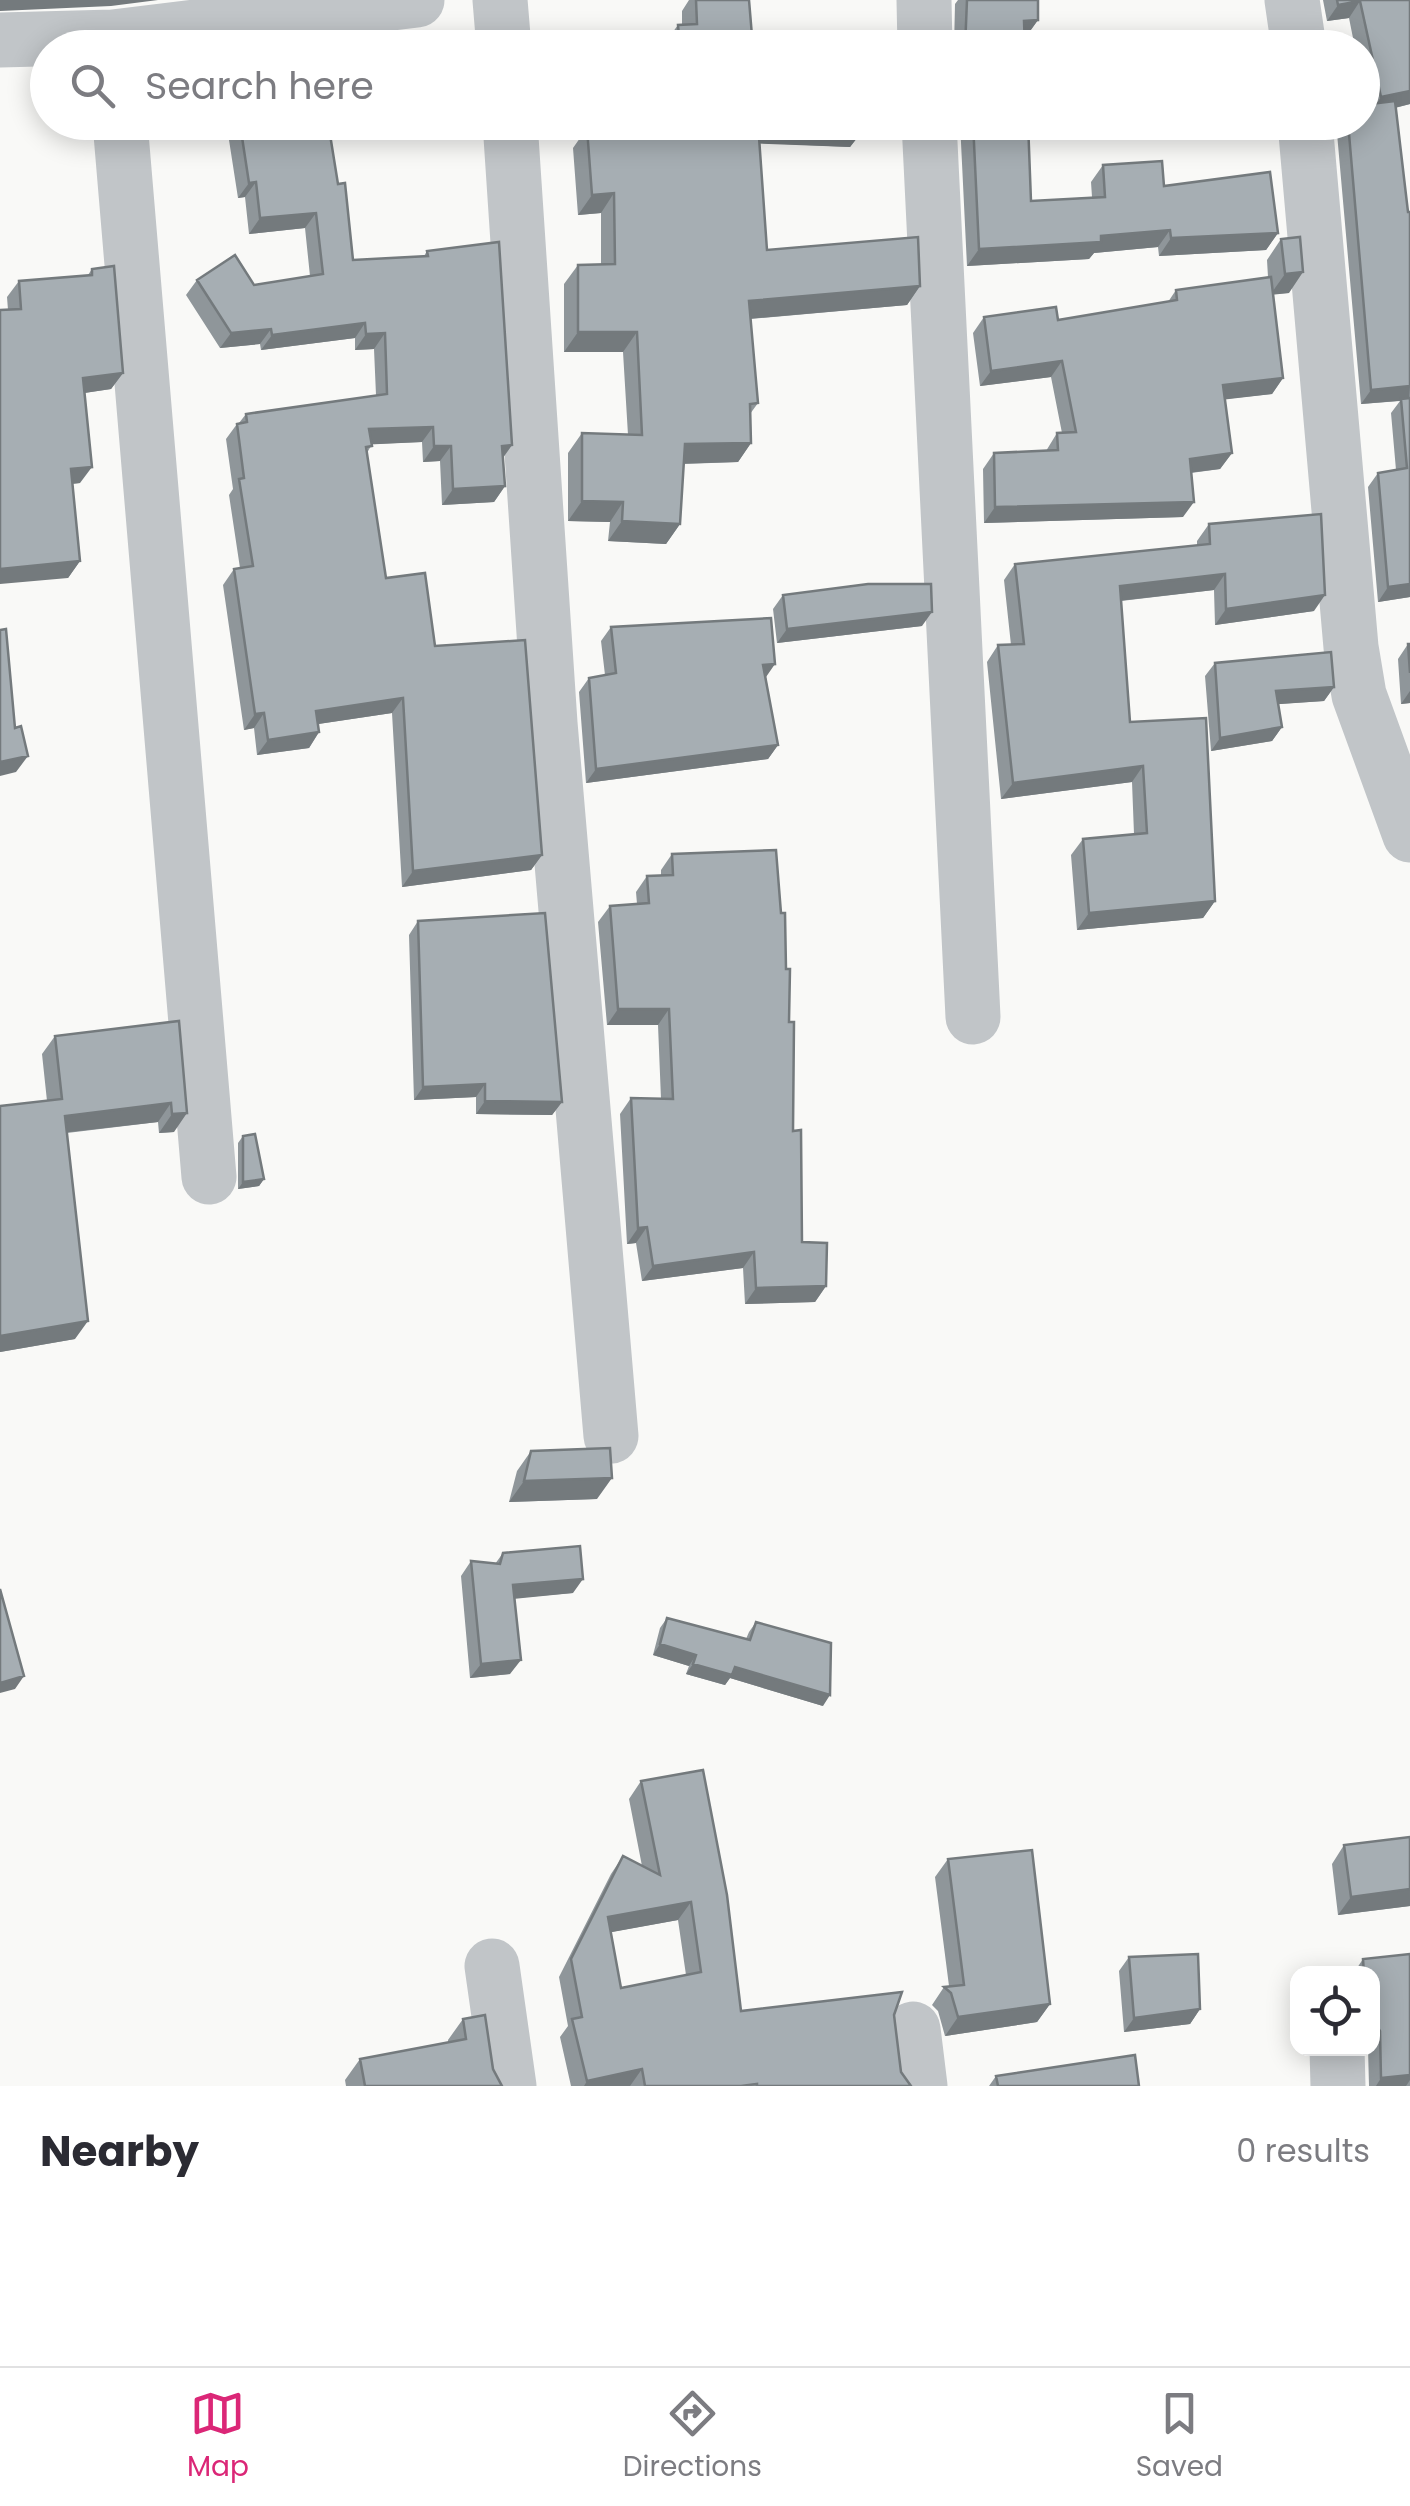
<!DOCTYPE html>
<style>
:root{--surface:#fff;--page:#f2f2f3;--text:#2b2b33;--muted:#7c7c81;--line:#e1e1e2;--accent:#db2777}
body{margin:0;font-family:Poppins,sans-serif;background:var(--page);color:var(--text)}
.controls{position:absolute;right:30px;bottom:30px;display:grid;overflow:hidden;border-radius:20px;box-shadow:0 5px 25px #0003}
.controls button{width:90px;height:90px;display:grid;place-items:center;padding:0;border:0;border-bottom:2px solid var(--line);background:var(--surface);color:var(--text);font:50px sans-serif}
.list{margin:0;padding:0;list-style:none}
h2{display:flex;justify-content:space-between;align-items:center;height:130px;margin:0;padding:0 40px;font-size:42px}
h2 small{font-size:32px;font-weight:400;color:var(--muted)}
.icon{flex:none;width:55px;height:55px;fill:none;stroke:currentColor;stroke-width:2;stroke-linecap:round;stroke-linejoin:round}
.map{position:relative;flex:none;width:1410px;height:2086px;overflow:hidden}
.search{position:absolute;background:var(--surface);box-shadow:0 5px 25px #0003;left:30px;right:30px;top:30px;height:110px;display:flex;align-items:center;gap:25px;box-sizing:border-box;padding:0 35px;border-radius:55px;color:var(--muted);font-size:38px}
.sheet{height:280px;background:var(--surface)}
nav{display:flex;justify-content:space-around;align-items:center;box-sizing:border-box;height:140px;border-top:2px solid var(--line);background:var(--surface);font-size:28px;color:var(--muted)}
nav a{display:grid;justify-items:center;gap:5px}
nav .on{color:var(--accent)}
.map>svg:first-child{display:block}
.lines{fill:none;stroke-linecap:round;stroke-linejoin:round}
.minor{stroke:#c1c5c8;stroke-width:55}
.wall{fill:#8f969a;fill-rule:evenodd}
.shaded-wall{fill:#747a7d}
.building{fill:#a6aeb3;stroke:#747a7d;stroke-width:2.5;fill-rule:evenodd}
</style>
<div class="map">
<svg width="1410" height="2086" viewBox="0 0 1410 2086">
<rect width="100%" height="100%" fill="#f9f9f7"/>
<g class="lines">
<!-- minor -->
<path class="minor" d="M500 0 504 48
M924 0 925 48
M1292 0 1299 48
M0 40 113 37 417 0
M120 122 209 1177
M510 122 550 723 611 1436
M929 122 973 1017
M1305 122 1351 647 1359 695 1410 835
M492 1966 509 2086
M913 2029 920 2086
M1337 2048 1338 2086"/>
</g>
<!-- wall -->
<path class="wall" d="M689 0H749L753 48H664V44L678 25H682V11Z
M958 0H1038V20L1025 37V48H954L955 4Z
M1323 0H1410V104L1395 108 1408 212H1410V597L1378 602 1368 487 1378 473 1396 470 1391 413 1400 401 1361 404 1336 122H1362L1368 104 1362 81V48H1355L1349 18 1327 21Z
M663 122H907L898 134 857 138 850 147 760 143 767 250 920 286 907 305 750 319 758 403 750 414 751 443 738 462 684 464 680 524 666 544 608 541 610 522 568 521V453L582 433 628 435 623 352H564V284L578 265 601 264V213L578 215 573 148 587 128Z
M960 122H1028L1031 201 1092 197 1091 182 1103 165 1164 186 1278 233 1266 250 1159 256 1158 247 1094 253 1089 259 967 266Z
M240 124 338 184 353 260 424 256 427 251 512 445 503 458 505 486 494 502 442 505 440 461 423 462 422 442 372 444 367 453 386 578 435 646 542 855 531 870 402 887 392 713 318 724 319 732 309 748 257 755 254 728 244 730 223 585 234 569 240 568 229 495 233 489 226 439 237 424 239 423 246 414 376 395 374 349 355 350V338L261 350 260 344 220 348 186 295 197 280 254 285 310 276 305 228 249 234 245 197 238 198 229 140Z
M1281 239 1289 293 1273 294 1283 378 1272 394 1225 399 1232 453 1220 469 1191 473 1183 517 984 523 983 469 994 453 1046 451 1057 433H1062L1051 377 980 386 973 333 984 317 1058 320 1168 302 1176 290 1268 277 1267 260Z
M92 269 123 373 111 389 84 393 80 483 72 484 80 561 68 578 8 310 7 297 19 281 88 275Z
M1209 524 1314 611 1215 625 1214 590 1121 601 1130 722 1215 901 1203 918 1077 930 1071 855 1083 839 1134 834 1132 782 1001 799 987 662 998 645H1011L1004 580 1015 564 1197 545V541Z
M783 595 922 626 777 643 773 609Z
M611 627 766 677 778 745 768 759 586 783 579 692 589 678 605 675 601 641Z
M1408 644H1410V703L1401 704 1398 659Z
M1215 663 1334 687 1324 701 1278 704 1282 727 1272 741 1211 751 1205 676Z
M672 854 786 969 793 1131 802 1242 826 1286 815 1302 745 1304 743 1268 642 1281 636 1243 627 1244 620 1114 631 1098 661 1099 658 1025H607L598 922 610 906 637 904 636 892 647 876H661V870Z
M418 921 562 1102 552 1115 476 1114V1097L414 1100 409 935Z
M179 1021 174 1132 159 1133 158 1122 67 1133 75 1339 0 1352V1106L47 1101 42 1054 55 1036Z
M243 1136 264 1179 259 1186 238 1189V1143Z
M531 1451 597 1499 509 1502 517 1471Z
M503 1553 573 1593 515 1598 510 1674 470 1678 461 1576 471 1561 495 1564Z
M667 1618 746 1639 749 1632 756 1622 823 1706 730 1678 725 1685 686 1674 689 1666 653 1655 660 1628Z
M641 1781 741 2011 894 2015 901 2072 911 2086H571L560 2037 568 2026 559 1977 611 1874 623 1856 642 1866 629 1799ZM678 1920 686 1975 621 1988 611 1932Z
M1410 1837V1906L1338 1915 1332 1864 1344 1845Z
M948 1859 1050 2004 1037 2022 945 2036 938 2011 932 2005 944 1987 949 1986 935 1877Z
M1410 1954V2086H1369L1368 2048H1372V1974H1353L1363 1959Z
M1129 1957 1200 2009 1190 2024 1124 2032 1119 1971Z
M463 2019 502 2086H346L345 2080 360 2059 448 2042V2040Z
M996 2076 1139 2086H989Z"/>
<!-- shaded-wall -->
<path class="shaded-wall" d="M0 0H158L111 6 0 11Z
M1360 1 1349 18 1327 21 1338 5Z
M1038 20 1026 37 1012 38 1024 21Z
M1410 91V104L1370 114 1381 97Z
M907 122 898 134 857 138 850 147 744 143 758 123Z
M256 182 245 197 238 198 249 183Z
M614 193 601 213 578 215 592 195Z
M316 213 305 228 249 234 260 218Z
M1170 230 1158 247 1094 253 1089 259 967 266 979 249Z
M1278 233 1266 250 1159 256 1171 238Z
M1303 272 1289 293 1270 295 1285 274Z
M920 286 907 305 735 320 749 301Z
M365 323 355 338 261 350 272 335Z
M271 329 260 344 220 348 231 333Z
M578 332H637L623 352H564Z
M385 333 374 349 355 350 366 334Z
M1062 361 1051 377 980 386 991 371Z
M123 373 111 389 71 395 83 378Z
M1283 378 1272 394 1212 401 1223 385Z
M1410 386 1409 400 1361 404 1371 390Z
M433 427 422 442 359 445 369 429Z
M751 443 738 462 671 464 685 444Z
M512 445 501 460 502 446Z
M434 446H451L440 461 423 462Z
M1232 453 1220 469 1179 474 1190 459Z
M92 467 80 483 59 485 71 469Z
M505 486 494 502 442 505 453 489Z
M582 501 623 502 610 522 568 521Z
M1194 502 1183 517 984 523 995 507Z
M622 521 680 524 666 544 608 541Z
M80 561 68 578 0 584V569Z
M1225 574 1214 590 1109 602 1120 586Z
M1410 584V597L1378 602 1388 587Z
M1325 595 1314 611 1215 625 1226 609Z
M932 612 922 626 777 643 787 629Z
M775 664 766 677 763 665Z
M1334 687 1324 701 1266 705 1276 691Z
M1410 691V703L1401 704Z
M403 698 392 713 305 726 316 711Z
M264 713 254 728 244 730 255 714Z
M1282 727 1272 741 1211 751 1220 738Z
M319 732 309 748 257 755 268 740Z
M778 745 768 759 586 783 596 769Z
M28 756 16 772 0 776V762Z
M1143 766 1132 782 1001 799 1013 783Z
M542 855 531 870 402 887 413 871Z
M1215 901 1203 918 1077 930 1089 913Z
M618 1009H669L658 1025H607Z
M485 1084 476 1097 414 1100 423 1087Z
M485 1101 562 1102 552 1115 476 1114Z
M171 1103 158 1122 52 1134 65 1116Z
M187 1113 174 1132 159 1133 172 1114Z
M264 1179 259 1186 238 1189 243 1182Z
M647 1227 636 1243 627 1244 638 1228Z
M754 1252 743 1268 642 1281 653 1266Z
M826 1286 815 1302 745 1304 756 1288Z
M88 1321 75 1339 0 1352V1336Z
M612 1478 597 1499 509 1502 524 1481Z
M583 1579 573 1593 503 1600 513 1585Z
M660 1644 696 1655 689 1666 653 1655Z
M521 1660 510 1674 470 1678 481 1664Z
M693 1664 735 1667 830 1695 823 1706 730 1678 725 1685 686 1674Z
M24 1676 15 1689 0 1693V1683Z
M1410 1889V1906L1338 1915 1351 1897Z
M691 1902 678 1920 596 1935 608 1917Z
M1050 2004 1037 2022 945 2036 958 2017Z
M1200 2009 1190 2024 1124 2032 1134 2018Z
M642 2069 630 2086H584L587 2081Z
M1410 2075V2080L1406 2086H1376L1381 2078Z"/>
<!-- building -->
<path class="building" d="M696 0H749L753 48H680L678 25 697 24Z
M967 0H1038V20L1024 21 1025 48H965Z
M1337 0H1410V91L1381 97 1360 1 1338 5Z
M1395 101 1408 212H1410V386L1371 390 1348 122H1362V105Z
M251 122H328L338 184 345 183 353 260 428 256 427 251 499 242 512 445 502 446 505 486 453 489 451 446H434L433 427 369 429 372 446 366 447 386 578 425 573 435 646 525 640 542 855 413 871 403 698 316 711 319 732 268 740 264 713 255 714 234 569 253 566 239 479 244 478 237 424 247 422 246 414 387 394 385 333 366 334 365 323 272 335 271 329 231 333 197 280 235 255 254 285 323 274 316 213 260 218 256 182 249 183 240 124Z
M663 122H864V128L758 123 767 250 918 237 920 286 749 301 758 403 750 404 751 443 685 444 680 524 622 521 623 502 582 501V433L642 435 637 332H578V265L615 264 614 193 592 195 587 128Z
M973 122H1028L1031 201 1105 197 1103 165 1162 161 1164 186 1270 172 1278 233 1171 238 1170 230 1101 236V242L979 249Z
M1300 237 1303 272 1285 274 1281 239Z
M114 266 123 373 83 378 92 467 71 469 80 561 0 569V310L21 309 19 281 92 275V269Z
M1271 277 1283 378 1223 385 1232 453 1190 459 1194 502 995 507 994 453 1058 450 1057 433 1076 432 1062 361 991 371 984 317 1056 307 1058 320 1177 300 1176 290Z
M1410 398V584L1388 587 1378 473 1407 468 1401 399Z
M1321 514 1325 595 1226 609 1225 574 1120 586 1130 722 1206 718 1215 901 1089 913 1083 839 1147 833 1143 766 1013 783 998 645 1024 644 1015 564 1210 544 1209 524Z
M868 584H931L932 612 787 629 783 595Z
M771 618 775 664 763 665 778 745 596 769 589 678 616 673 611 627Z
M6 629 15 728 21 726 28 756 0 762V630Z
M1408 644H1410V673Z
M1331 652 1334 687 1276 691 1282 727 1220 738 1215 663Z
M776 850 781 913H785L786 969H790L789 1022H794L793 1131 801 1130 802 1242 827 1243 826 1286 756 1288 754 1252 653 1266 647 1227 638 1228 631 1098 673 1099 669 1009H618L610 906 649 903 647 876 673 875 672 854Z
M545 913 562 1102 485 1101V1084L423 1087 418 921Z
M179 1021 187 1113 172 1114 171 1103 65 1116 88 1321 0 1336V1106L62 1099 55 1036Z
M255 1134 264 1179 243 1182V1136Z
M610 1448 612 1478 524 1481 531 1451Z
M580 1546 583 1579 513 1585 521 1660 481 1664 471 1561 500 1564 503 1553Z
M0 1589 24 1676 0 1683Z
M667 1618 750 1640 756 1622 831 1643 830 1695 735 1667 732 1675 693 1664 696 1655 660 1644Z
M703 1770 727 1895 741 2011 902 1992 894 2015 901 2072 911 2086H757V2084L741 2086H645L642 2069 587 2081 572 2019 582 2017 571 1959 623 1856 660 1875 641 1781ZM691 1902 701 1972 621 1988 608 1917Z
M1410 1837V1889L1351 1897 1344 1845Z
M1032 1850 1050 2004 958 2017 951 1993 944 1987 964 1985 948 1859Z
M1198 1954 1200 2009 1134 2018 1129 1957Z
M1410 1954V2075L1381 2078 1380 2031 1372 2017V1974H1364L1363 1959Z
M485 2015 493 2069 502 2086H365L360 2059 466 2039 463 2019Z
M1135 2055 1139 2086H998L996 2076Z"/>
</svg>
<div class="controls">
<button><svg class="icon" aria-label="locate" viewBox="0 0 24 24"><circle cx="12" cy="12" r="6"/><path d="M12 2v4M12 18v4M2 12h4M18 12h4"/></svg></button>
</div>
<div class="search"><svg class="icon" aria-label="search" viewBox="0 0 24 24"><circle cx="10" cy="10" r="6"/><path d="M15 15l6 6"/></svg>Search here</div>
</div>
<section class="sheet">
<h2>Nearby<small>0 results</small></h2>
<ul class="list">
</ul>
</section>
<nav>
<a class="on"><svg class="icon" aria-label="map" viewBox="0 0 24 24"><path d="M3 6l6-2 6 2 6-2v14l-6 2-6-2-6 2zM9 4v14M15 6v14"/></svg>Map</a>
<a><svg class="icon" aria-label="directions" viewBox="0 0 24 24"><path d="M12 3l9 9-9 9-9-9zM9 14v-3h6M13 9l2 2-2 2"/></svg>Directions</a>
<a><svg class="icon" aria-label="saved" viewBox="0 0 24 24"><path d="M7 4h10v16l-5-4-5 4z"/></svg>Saved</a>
</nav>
